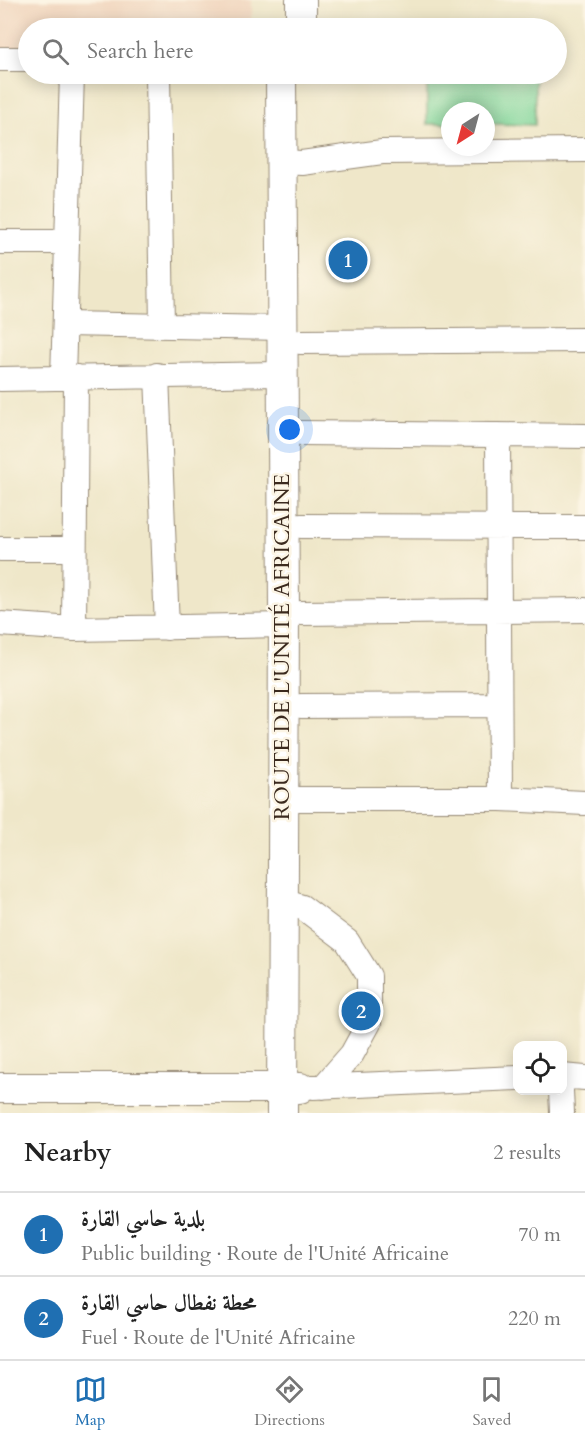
<!DOCTYPE html>
<meta charset="utf-8">
<style>
:root{--surface:#fff;--page:#f2f2f2;--text:#222;--muted:#767676;--line:#e0e0e0;--accent:#1f6fb2}
body{margin:0;font-family:Cardo,Amiri,serif;background:var(--page);color:var(--text)}
.controls{position:absolute;right:18px;bottom:18px;display:grid;overflow:hidden;border-radius:12px;box-shadow:0 3px 15px #0003}
.controls button{width:54px;height:54px;display:grid;place-items:center;padding:0;border:0;border-bottom:2px solid var(--line);background:var(--surface);color:var(--text);font:30px sans-serif}
.compass{position:absolute;left:441px;top:102px;width:54px;height:54px;border-radius:50%;background:var(--surface);box-shadow:0 3px 15px #0003;rotate:216deg}
.you{position:absolute;left:290px;top:430px;width:21px;height:21px;margin:-15px;border:4px solid #fff;border-radius:50%;background:#1a73e8;box-shadow:0 0 0 9px #1a73e833}
.badge{display:grid;place-items:center;width:39px;height:39px;border-radius:50%;background:var(--accent);color:#fff;font-size:20px;font-weight:700}
.pin{position:absolute;translate:-50% -50%;border:3px solid #fff;box-shadow:0 2px 6px #0006}
.list{margin:0;padding:0;list-style:none}
h2{display:flex;justify-content:space-between;align-items:center;height:78px;margin:0;padding:0 24px;font-size:26px}
h2 small{font-size:20px;font-weight:400;color:var(--muted)}
.list li{display:grid;grid-template-columns:39px 1fr auto;gap:18px;align-items:center;box-sizing:border-box;height:84px;padding:0 24px;border-top:2px solid var(--line)}
.list b{display:block;font-size:22px;white-space:nowrap}
.list p{margin:0;font-size:20px;white-space:nowrap;color:var(--muted)}
.list em{font-size:20px;font-style:normal;color:var(--muted)}
.icon{flex:none;width:33px;height:33px;fill:none;stroke:currentColor;stroke-width:2;stroke-linecap:round;stroke-linejoin:round}
.map{position:relative;flex:none;width:585px;height:1113px;overflow:hidden}
.search{position:absolute;background:var(--surface);box-shadow:0 3px 15px #0003;left:18px;right:18px;top:18px;height:66px;display:flex;align-items:center;gap:15px;box-sizing:border-box;padding:0 21px;border-radius:33px;color:var(--muted);font-size:22px}
.sheet{height:246px;background:var(--surface)}
nav{display:flex;justify-content:space-around;align-items:center;box-sizing:border-box;height:84px;border-top:2px solid var(--line);background:var(--surface);font-size:16px;color:var(--muted)}
nav a{display:grid;justify-items:center;gap:3px}
nav .on{color:var(--accent)}
.map>svg:first-child{display:block}
.built{fill:#f1d5bd}
.green{fill:#7ed599;stroke:#5c805c;stroke-width:1.5}
.lines{fill:none;stroke-linecap:round;stroke-linejoin:round}
.minor-casing{stroke:#958874;stroke-width:26}
.major-casing{stroke:#958874;stroke-width:32}
.minor{stroke:#fff;stroke-width:24}
.major{stroke:#fff;stroke-width:30}
.labels{text-anchor:middle;dominant-baseline:central;stroke-width:5;stroke-linejoin:round;paint-order:stroke}
.street-label{font-size:22px;fill:#3b2a1e;stroke:#fcf5e5}
</style>
<div class="map">
<svg width="585" height="1113" viewBox="0 0 585 1113">
<rect width="100%" height="100%" fill="#fcf5e5"/>
<filter id="ink" filterUnits="userSpaceOnUse"><feTurbulence type="fractalNoise" baseFrequency=".0167" numOctaves="2"/><feDisplacementMap in="SourceGraphic" scale="12" xChannelSelector="R" yChannelSelector="G"/><feConvolveMatrix kernelMatrix="1 2 1 2 8 2 1 2 1" color-interpolation-filters="sRGB"/></filter>
<filter id="wash" filterUnits="userSpaceOnUse"><feTurbulence type="fractalNoise" baseFrequency=".008" numOctaves="4" result="noise"/><feDisplacementMap in="SourceGraphic" scale="24" xChannelSelector="R" yChannelSelector="G"/><feGaussianBlur stdDeviation="1.35" result="paint"/><feColorMatrix in="noise" values="0 0 0 0 0 0 0 0 0 0 0 0 0 0 0 0 0 1.4 0 .05"/><feComposite in="paint" operator="in"/></filter>
<g filter="url(#wash)">
<rect width="100%" height="100%" fill="#efe7c9"/>
<!-- built -->
<path class="built" d="M0 0H251V28H28V59H0Z"/>
<!-- green -->
<path class="green" d="M427 74H535V125L486 124V111H450V124H427Z"/>
</g>
<g filter="url(#ink)">
<g class="lines">
<defs>
<path id="minor" d="M0 59H28
M158 74 162 326
M282 162 302 163 382 152 585 150
M0 242H67
M65 324 282 328
M300 342 585 340
M157 375 167 628
M63 378 72 74
M0 379 282 374
M301 433 585 436
M498 435 500 799
M301 526 585 527
M0 549H74
M301 613 585 610
M0 624 74 629 284 625
M74 629 76 377
M301 706 499 705
M282 799H500L585 803
M282 901 302 907 347 941 369 976V1023L352 1054 323 1087
M562 1076 585 1078
M313 1087 518 1078
M561 1090 562 1113"/>
<path id="major" d="M301 0V28
M281 74 284 612 282 1113
M0 1088H300"/>
</defs>
<!-- minor casing -->
<use href="#minor" class="minor-casing"/>
<!-- major casing -->
<use href="#major" class="major-casing"/>
<!-- minor -->
<use href="#minor" class="minor"/>
<!-- major -->
<use href="#major" class="major"/>
</g>
</g>
<g class="labels">
<!-- street labels -->
<g class="street-label">
<text transform="translate(282 647) rotate(-90)">ROUTE DE L'UNITÉ AFRICAINE</text>
</g>
</g>
</svg>
<div class="controls">
<button><svg class="icon" aria-label="locate" viewBox="0 0 24 24"><circle cx="12" cy="12" r="6"/><path d="M12 2v4M12 18v4M2 12h4M18 12h4"/></svg></button>
</div>
<svg class="compass" viewBox="-18 -18 36 36"><path d="M0-13l5 13h-10z" fill="#e53935"/><path d="M0 13l5-13h-10z" fill="#767676"/></svg>
<div class="you"></div>
<div class="pin badge" style="left:348px;top:260px">1</div>
<div class="pin badge" style="left:361px;top:1011px">2</div>
<div class="search"><svg class="icon" aria-label="search" viewBox="0 0 24 24"><circle cx="10" cy="10" r="6"/><path d="M15 15l6 6"/></svg>Search here</div>
</div>
<section class="sheet">
<h2>Nearby<small>2 results</small></h2>
<ul class="list">
<li><span class="badge">1</span><div><b>بلدية حاسي القارة</b><p>Public building · Route de l'Unité Africaine</p></div><em>70 m</em></li>
<li><span class="badge">2</span><div><b>محطة نفطال حاسي القارة</b><p>Fuel · Route de l'Unité Africaine</p></div><em>220 m</em></li>
</ul>
</section>
<nav>
<a class="on"><svg class="icon" aria-label="map" viewBox="0 0 24 24"><path d="M3 6l6-2 6 2 6-2v14l-6 2-6-2-6 2zM9 4v14M15 6v14"/></svg>Map</a>
<a><svg class="icon" aria-label="directions" viewBox="0 0 24 24"><path d="M12 3l9 9-9 9-9-9zM9 14v-3h6M13 9l2 2-2 2"/></svg>Directions</a>
<a><svg class="icon" aria-label="saved" viewBox="0 0 24 24"><path d="M7 4h10v16l-5-4-5 4z"/></svg>Saved</a>
</nav>
